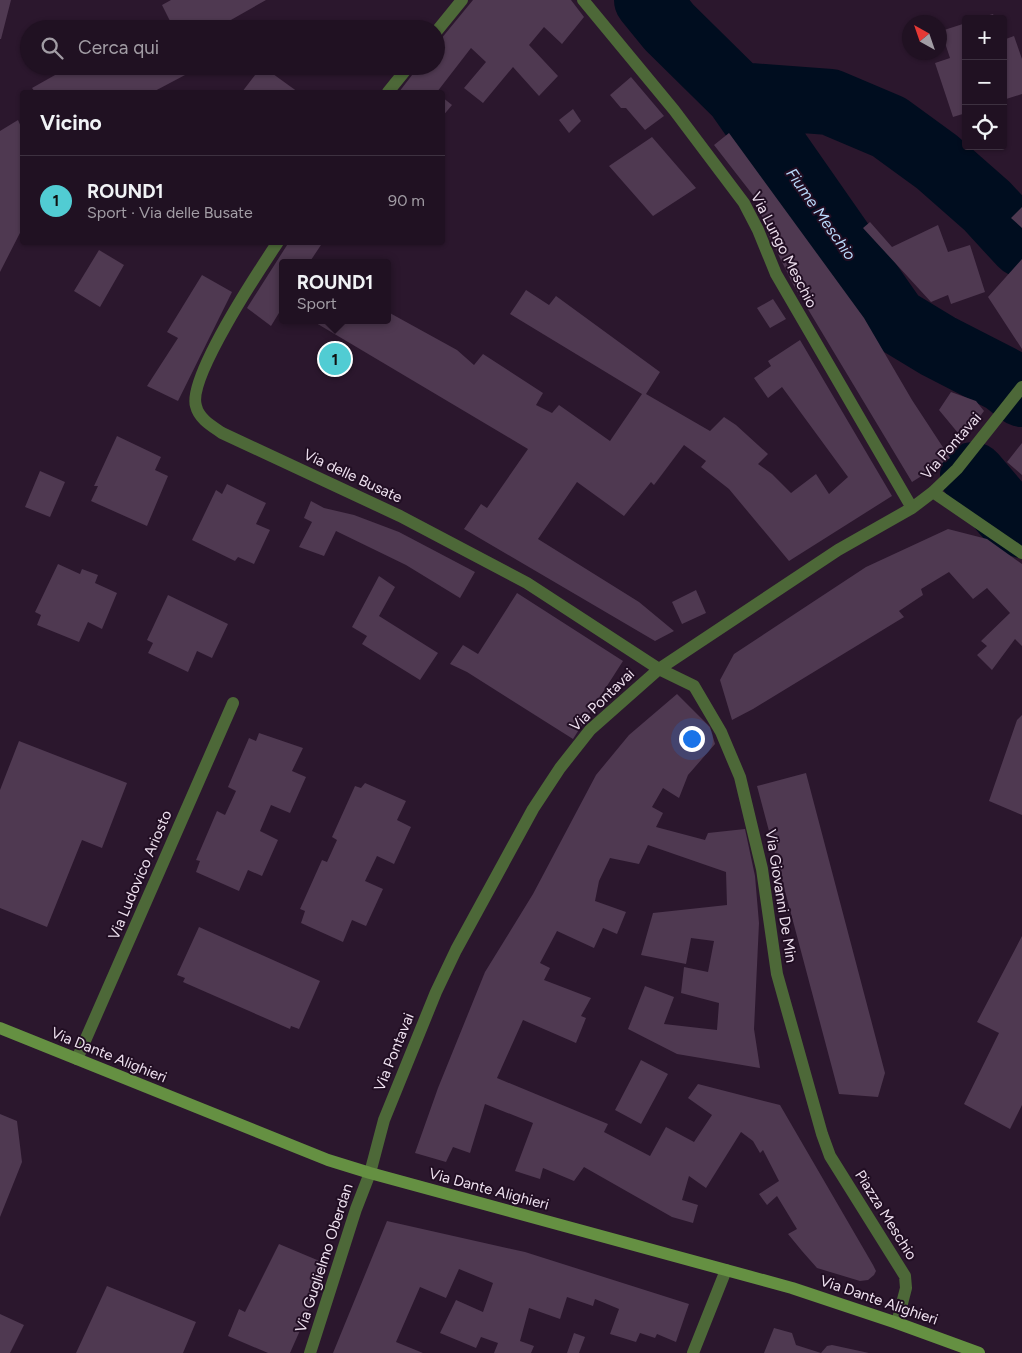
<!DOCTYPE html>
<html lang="it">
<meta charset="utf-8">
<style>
:root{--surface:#201122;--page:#281a2a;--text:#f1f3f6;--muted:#a29da5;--line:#3d3140;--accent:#51ccd3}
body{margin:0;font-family:Figtree,sans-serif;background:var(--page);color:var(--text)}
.controls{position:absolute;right:15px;top:15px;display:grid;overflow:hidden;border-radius:5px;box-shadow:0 1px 4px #0004}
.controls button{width:45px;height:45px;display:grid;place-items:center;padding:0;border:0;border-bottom:1px solid var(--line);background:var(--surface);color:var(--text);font:25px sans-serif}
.compass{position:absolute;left:902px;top:15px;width:45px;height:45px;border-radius:50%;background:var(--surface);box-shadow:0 1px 4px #0004;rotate:320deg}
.you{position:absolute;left:691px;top:738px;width:18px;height:18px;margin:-12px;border:4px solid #fff;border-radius:50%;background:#1a73e8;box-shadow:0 0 0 8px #1a73e833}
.badge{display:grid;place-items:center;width:32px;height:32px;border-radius:50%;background:var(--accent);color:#111;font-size:16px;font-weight:700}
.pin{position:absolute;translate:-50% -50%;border:2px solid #fff;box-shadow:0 1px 5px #0006}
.popup{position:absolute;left:279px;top:259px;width:112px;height:65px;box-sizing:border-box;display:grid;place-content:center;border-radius:5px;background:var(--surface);filter:drop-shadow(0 1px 4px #0005);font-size:16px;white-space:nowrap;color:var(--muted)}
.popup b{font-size:19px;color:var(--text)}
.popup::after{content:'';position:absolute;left:50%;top:100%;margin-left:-10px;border:10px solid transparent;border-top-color:var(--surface)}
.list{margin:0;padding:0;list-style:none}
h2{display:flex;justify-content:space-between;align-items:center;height:65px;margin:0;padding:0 20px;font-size:21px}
h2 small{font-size:16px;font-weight:400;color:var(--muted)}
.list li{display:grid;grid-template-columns:32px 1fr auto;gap:15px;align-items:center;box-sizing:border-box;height:90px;padding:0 20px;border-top:1px solid var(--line)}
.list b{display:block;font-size:19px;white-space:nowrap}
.list p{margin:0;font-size:16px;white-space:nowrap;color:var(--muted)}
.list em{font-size:16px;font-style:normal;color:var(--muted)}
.icon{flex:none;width:28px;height:28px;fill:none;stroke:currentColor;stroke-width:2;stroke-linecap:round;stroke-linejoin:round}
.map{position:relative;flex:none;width:1022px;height:1353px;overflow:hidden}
.search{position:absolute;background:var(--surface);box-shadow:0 1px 4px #0004;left:20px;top:20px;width:425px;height:55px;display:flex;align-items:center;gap:12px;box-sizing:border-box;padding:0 18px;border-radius:28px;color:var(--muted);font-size:19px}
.panel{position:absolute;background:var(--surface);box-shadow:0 1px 4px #0004;left:20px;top:90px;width:425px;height:155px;border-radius:5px}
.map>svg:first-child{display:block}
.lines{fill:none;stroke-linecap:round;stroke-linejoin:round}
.river{stroke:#000d1f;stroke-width:66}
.building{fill:#4f3951}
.lane{stroke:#4d6838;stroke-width:12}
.street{stroke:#4d6838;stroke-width:12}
.secondary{stroke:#659042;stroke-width:12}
.labels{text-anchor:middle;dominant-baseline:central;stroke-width:4;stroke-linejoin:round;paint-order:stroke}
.street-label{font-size:15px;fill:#eee0ef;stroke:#210e23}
.water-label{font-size:16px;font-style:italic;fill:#b9d9fa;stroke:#210e23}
</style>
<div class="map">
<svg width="1022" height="1353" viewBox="0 0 1022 1353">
<rect width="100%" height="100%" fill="#2b172d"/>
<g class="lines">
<!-- river -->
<path class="river" d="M647 0 669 27 738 95 895 320 938 346 1004 380 1022 394
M738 95 830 102 889 127 937 162 987 206 1022 244
M973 475 1006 514 1022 525"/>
</g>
<!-- building -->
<path class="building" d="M0 0H11L1 39H0Z
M171 0H266L215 29H174L162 5Z
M473 0H571L584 17 562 44 544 27 529 45 558 76 539 96 513 67 483 103 464 88 486 62 471 48 437 92H399L419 66H436V45Z
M993 14 995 19H979V18Z
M149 21 154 29H136Z
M966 23V113L953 117 935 63 950 58 941 31Z
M1014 36 1022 59V94L1003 100V40Z
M71 66H202L153 92H35L32 88Z
M262 66 298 92H242Z
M631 77 664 116 645 130 626 108H621L610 95Z
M442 97 452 105 442 117Z
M573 109 581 121 569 133 559 120Z
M18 120 22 129V229L0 272V131Z
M729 133 864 318 912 400 950 458 912 482 794 286 767 232 756 199 714 145Z
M652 137 696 188 653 216 609 166Z
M1022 207V228L1011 218Z
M870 222 892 247 938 225 948 252 970 245 985 292 951 304 948 295 931 302 863 228Z
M289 242H323L309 263H282V308L271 326 247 308Z
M99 250 124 265 100 307 74 291Z
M1022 259V349L988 297Z
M202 275 232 292 178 401 147 386 178 338 167 332Z
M526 290 549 305 556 296 660 372 646 394 710 431 724 417 736 425 768 454 758 464 772 474 791 493 816 474 829 494 848 477 782 387 768 398 754 378 771 366 768 361 800 340 892 496 789 561 729 489 701 467 706 461 684 445 654 485 651 482 624 516 577 482 538 539 639 602 674 631 655 641 464 529 481 504 487 508 528 449 311 320H388V312L457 350 474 365 483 354 543 393 536 405 552 413 559 405 610 441 642 394 510 314Z
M773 299 786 319 770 328 757 308Z
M951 392 976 401 984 411 963 439 939 410Z
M117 436 161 457 155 470 168 476 147 526 91 501 98 486H94Z
M1022 443V475L1007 462Z
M40 471 65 482 50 517 25 507Z
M227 484 266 503 256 524 270 530 254 564 238 557 235 561 192 540 216 490 222 494Z
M311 501 324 508 354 515 399 532 475 572 460 598 406 565 336 531 324 556 299 547 312 522 304 518Z
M948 529 987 539 1022 564V646L1015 639 992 670 977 655 987 646 981 641 1010 613 987 588 973 599 949 572 921 589 923 595 899 611 904 617 753 709 732 720 720 680 734 654 866 567Z
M58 564 80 574 82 569 98 575 95 583 117 593 102 629 88 622 79 642 37 625 41 615 35 612Z
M379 576 395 587 379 616 438 653 420 680 362 644 367 636 352 627Z
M696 590 706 613 682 624 672 602Z
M517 593 623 661 573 739 467 672 450 664 463 645 478 654Z
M168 595 228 624 212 658 197 651 188 672 148 653 153 643 147 640Z
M677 694 710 727 715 744 688 775 679 798 663 788 652 807 663 813 656 827 705 840 708 833 745 829 755 876 759 923 754 1029 760 1068 677 1054 628 1029 645 986 674 997 664 1024 717 1030 719 1003 681 993 684 967 708 972 714 941 691 938 686 964 641 955 653 913 727 905 726 872 648 845 639 864 610 858 599 881 595 901 626 912 617 934 603 928 594 948 557 931 540 963 550 968 544 980 591 998 581 1016 586 1018 576 1043 523 1020 497 1078 608 1124 604 1132 650 1156 666 1127 694 1142 712 1115 688 1098 698 1084 780 1105 873 1265 876 1271 874 1275 868 1280 860 1281 817 1268 802 1251 788 1234 797 1229 777 1196 767 1205 759 1194 779 1181 763 1150 760 1153 753 1141 741 1132 706 1188 689 1176 682 1200 698 1205 693 1223 672 1217 584 1167 574 1181 543 1168 540 1179 515 1171 533 1123 485 1104 470 1153 453 1147 446 1162 415 1153 438 1088 485 972 533 894 596 775 629 735Z
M1022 715V815L989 801 1017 720Z
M259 733 303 748 292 771 306 777 290 813 271 805 260 831 278 840 262 876 248 870 239 891 196 872 200 861 196 860 217 811 225 815 236 791 228 787 249 738 256 741Z
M19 741 127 783 102 848 82 840 47 927 0 908V790Z
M806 773 885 1073 878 1097 839 1094 757 786Z
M365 783 406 801 397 820 411 827 394 864 377 856 365 881 383 889 366 926 352 920 343 942 301 923 305 911 300 909 322 860 327 862 337 840 332 837 355 786 361 788Z
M199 927 320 981 299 1029 291 1026 290 1029 183 982 185 978 177 975Z
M1022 936V1105L1010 1129 964 1104 999 1033 977 1022Z
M641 1060 668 1074 641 1124 615 1110Z
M0 1114 17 1121 22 1162 0 1217Z
M387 1221 525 1252 689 1304 676 1342 657 1334 655 1338 640 1333 636 1342 610 1334 619 1309 595 1299 593 1306 567 1297 560 1319 529 1308 520 1341 534 1346 531 1353H494L498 1343 481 1337 476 1348 440 1333 456 1300 483 1312 493 1283 459 1269 446 1298 420 1287 396 1342 423 1353H333Z
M279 1244 329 1265 290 1353H268L228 1336 239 1309 245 1312Z
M107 1286 196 1322 183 1353H76Z
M0 1314 24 1325 10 1353H0Z
M774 1328 792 1333 796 1345 821 1353 827 1346 832 1345 869 1353H764Z
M574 1333 585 1337 579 1353H567Z"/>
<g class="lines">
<!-- lane -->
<path class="lane" d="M693 1353 726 1270"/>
<!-- street -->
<path class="street" d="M583 0 674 110 744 203 758 230 776 274 912 508
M436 32 462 0
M388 92 409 66
M278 242C260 269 187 378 196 406 199 419 212 426 222 433L400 516 527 583 659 669 694 686 721 732 740 777 762 869 777 974 822 1134 830 1156 905 1276 906 1288 897 1323
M933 492 1022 553
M77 1059 233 703
M310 1353 356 1209 370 1173 384 1120 436 992 456 950 533 809 560 768 590 730 659 669 838 550 912 508 933 492 957 469 1022 387"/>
<!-- secondary -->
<path class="secondary" d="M0 1028 328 1160 370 1173 792 1288 897 1323 979 1353"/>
</g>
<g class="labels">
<!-- street labels -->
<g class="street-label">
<text transform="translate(784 250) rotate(63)">Via Lungo Meschio</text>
<text transform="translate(951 446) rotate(-49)">Via Pontavai</text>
<text transform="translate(353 476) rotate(25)">Via delle Busate</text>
<text transform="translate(602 700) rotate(-44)">Via Pontavai</text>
<text transform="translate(140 875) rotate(-67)">Via Ludovico Ariosto</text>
<text transform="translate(781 896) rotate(81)">Via Giovanni De Min</text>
<text transform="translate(394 1052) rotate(-68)">Via Pontavai</text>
<text transform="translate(109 1055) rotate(22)">Via Dante Alighieri</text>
<text transform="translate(489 1189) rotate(15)">Via Dante Alighieri</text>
<text transform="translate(886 1215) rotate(58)">Piazza Meschio</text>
<text transform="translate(324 1258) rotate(-72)">Via Guglielmo Oberdan</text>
<text transform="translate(879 1300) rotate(19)">Via Dante Alighieri</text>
</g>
<!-- water labels -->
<g class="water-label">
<text transform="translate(821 214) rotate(55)">Fiume Meschio</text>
</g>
</g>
</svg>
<div class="controls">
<button>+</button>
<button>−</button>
<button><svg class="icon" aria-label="locate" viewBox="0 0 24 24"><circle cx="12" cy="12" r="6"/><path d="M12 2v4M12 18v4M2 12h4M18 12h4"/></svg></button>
</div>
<svg class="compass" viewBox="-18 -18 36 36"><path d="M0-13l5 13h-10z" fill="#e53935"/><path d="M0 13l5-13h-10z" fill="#a29da5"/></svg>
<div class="you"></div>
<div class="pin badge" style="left:335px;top:359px">1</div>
<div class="popup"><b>ROUND1</b>Sport</div>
<div class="search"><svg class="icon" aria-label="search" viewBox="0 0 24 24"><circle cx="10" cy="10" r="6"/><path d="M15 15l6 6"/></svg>Cerca qui</div>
<section class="panel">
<h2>Vicino<small></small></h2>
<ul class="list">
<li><span class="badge">1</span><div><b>ROUND1</b><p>Sport · Via delle Busate</p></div><em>90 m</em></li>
</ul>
</section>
</div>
